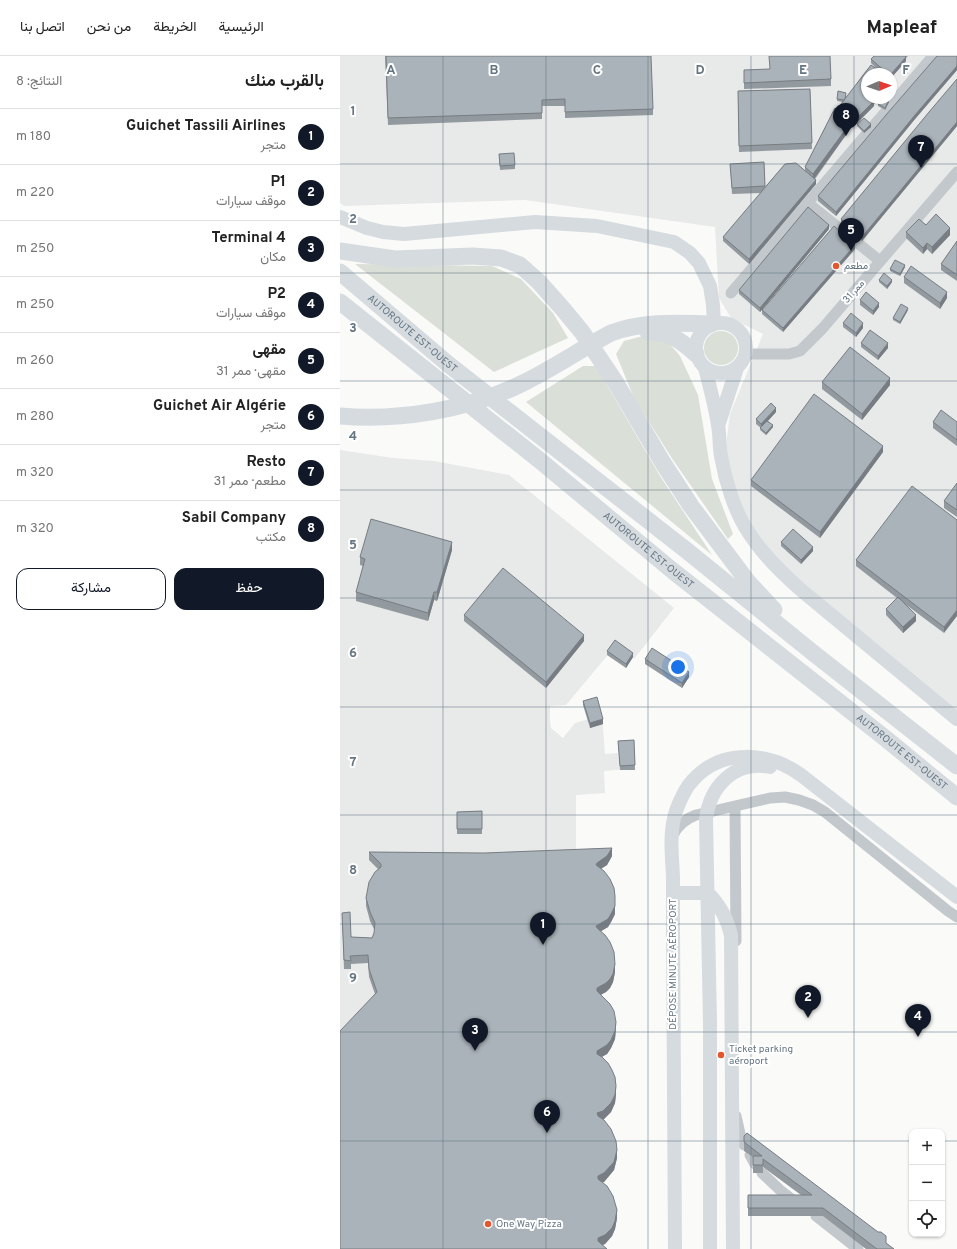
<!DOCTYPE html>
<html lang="ar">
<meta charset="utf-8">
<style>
:root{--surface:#fff;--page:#f6f6f6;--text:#222;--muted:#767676;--line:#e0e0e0;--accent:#111827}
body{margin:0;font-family:Overpass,Vazirmatn,sans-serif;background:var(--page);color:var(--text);direction:rtl}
.controls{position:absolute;right:12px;bottom:12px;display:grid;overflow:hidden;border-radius:8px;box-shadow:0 1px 3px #0004}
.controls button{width:36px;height:36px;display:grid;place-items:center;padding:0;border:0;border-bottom:1px solid var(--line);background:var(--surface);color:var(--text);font:20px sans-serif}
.compass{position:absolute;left:521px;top:12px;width:36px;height:36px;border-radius:50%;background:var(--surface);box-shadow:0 1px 3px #0004;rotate:88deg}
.you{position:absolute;left:338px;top:611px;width:14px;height:14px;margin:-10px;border:3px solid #fff;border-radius:50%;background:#1a73e8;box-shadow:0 0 0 6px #1a73e833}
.badge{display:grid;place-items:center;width:26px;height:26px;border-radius:50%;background:var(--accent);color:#fff;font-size:13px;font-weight:700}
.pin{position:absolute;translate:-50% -33px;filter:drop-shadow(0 1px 2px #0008)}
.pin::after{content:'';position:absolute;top:21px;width:14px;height:12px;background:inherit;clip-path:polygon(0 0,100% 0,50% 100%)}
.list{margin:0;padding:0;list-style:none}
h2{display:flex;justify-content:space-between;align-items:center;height:52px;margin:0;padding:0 16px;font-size:17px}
h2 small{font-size:13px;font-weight:400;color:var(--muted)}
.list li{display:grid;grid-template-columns:26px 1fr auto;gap:12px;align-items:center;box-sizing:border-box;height:56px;padding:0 16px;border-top:1px solid var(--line)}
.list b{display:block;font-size:15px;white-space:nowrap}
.list p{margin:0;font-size:13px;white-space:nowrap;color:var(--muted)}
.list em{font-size:13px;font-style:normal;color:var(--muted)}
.actions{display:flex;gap:8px;padding:12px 16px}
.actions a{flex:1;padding:9px 0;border:1px solid var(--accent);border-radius:12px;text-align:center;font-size:14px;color:var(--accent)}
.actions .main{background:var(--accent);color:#fff}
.icon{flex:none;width:22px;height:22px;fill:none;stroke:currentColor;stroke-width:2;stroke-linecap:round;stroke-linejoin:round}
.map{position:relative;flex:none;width:617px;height:1193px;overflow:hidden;direction:ltr}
header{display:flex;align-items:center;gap:24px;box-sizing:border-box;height:56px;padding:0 20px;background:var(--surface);border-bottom:1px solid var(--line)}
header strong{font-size:19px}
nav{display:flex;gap:22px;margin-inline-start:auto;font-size:14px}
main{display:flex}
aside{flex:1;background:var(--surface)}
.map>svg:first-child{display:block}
.built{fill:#e8e9e9;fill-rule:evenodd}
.green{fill:#dadfd7}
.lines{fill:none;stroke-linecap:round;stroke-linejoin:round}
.minor{stroke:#c3c8cc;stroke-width:11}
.major{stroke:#d6dbdf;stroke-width:14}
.highway{stroke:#d6dbdf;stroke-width:17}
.wall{fill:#929a9f}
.shaded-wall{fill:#777d82}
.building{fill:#aab3b9;stroke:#777d82}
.grid{fill:none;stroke:#657683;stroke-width:1;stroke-opacity:0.55}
.poi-dot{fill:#e4572e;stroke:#fff;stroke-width:1.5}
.labels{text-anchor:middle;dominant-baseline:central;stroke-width:4;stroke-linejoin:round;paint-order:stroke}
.poi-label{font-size:10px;fill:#657683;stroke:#fff;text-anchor:start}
.street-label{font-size:10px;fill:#657683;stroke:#fff}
.grid-label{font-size:13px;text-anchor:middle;font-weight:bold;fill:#657683;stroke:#fff;stroke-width:4;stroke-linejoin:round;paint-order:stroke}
</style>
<header>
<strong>Mapleaf</strong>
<nav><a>الرئيسية</a><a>الخريطة</a><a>من نحن</a><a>اتصل بنا</a></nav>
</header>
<main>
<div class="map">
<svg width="617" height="1193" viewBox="0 0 617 1193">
<rect width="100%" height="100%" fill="#fafaf8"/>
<!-- built -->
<path class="built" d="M0 0H617V655L454 524 413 476 395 434 385 397 390 358 423 278 391 262 379 242 375 171 185 144 4 150 0 147ZM527 18H551V42H527Z
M0 394 53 402 94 405 169 419 334 552 294 603 277 588 226 649 210 650V664L211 672 223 682 235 667 262 659 265 698 278 697 279 701H287V713L264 715 265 737 236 739V801L272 800 267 809 257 815 274 840 275 849V858L271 866 268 871 260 877 275 910 273 926 266 936 257 941 275 983 271 992 267 998 262 1001 276 1038 275 1047 271 1055 263 1064 257 1066 277 1102 274 1114 264 1126 258 1129 277 1162 275 1173 272 1180 265 1188 258 1191V1193H0Z"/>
<!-- green -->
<path class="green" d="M15 208 152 210 181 223 213 257 228 282 154 316Z
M364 292a17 17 0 1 1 34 0a17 17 0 1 1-34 0Z
M303 280 327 285 340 300 358 339 372 423 393 478 388 483 333 404 294 342 276 298 284 285Z
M243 310H256L320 420 372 499 186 346Z"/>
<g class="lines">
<!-- minor -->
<path class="minor" d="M468 147 540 205
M391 237 593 0
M406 298H449L460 295 482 273 617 116
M395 750 396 885
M333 779C338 769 345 763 356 759L430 742 445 741 459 744 473 749 485 756 608 855 617 861
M396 1060 401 1082 404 1089
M410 1099 415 1108
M422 1117 440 1134 458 1148
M476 1160 518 1193"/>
<!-- major -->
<path class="major" d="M0 161 27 172 43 176 64 178 195 166 257 170 334 186 350 197 359 207 370 230 373 249 374 267
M356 292a25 25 0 1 1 50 0a25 25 0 1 1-50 0Z
M365 312C370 331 375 350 378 369 380 379 379 390 381 400 385 424 395 457 409 477 423 499 442 517 461 534L617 663
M378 370 397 312
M333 837H368C380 849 387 862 391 879L393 1193
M335 1193C334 1085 333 977 333 870 333 853 333 837 333 821 332 799 329 776 336 755 340 744 345 732 353 724 382 692 429 696 461 719L617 841
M370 1193V967L366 763C370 730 395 704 430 711"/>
<!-- highway -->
<g class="highway">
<path d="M0 195 55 203 133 200 161 202 180 209 199 226 223 253 242 276 276 327 323 407 351 450 408 526 434 554"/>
<path id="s1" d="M0 216 108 308 346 494 472 596 617 710"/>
<path id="s2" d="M0 246 198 403 333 515 545 682 617 741"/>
<path d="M308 276C330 276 340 284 356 298"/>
<path d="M0 360C59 365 128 354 181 328 212 313 241 293 271 277 305 265 336 267 371 268"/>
</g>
</g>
<!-- wall -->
<path class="wall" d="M45 0 313 53V59L225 62V50H202V63L48 69Z
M534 0H568L566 2V5L551 22V18H527V42H539L534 47V50L513 71 511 69V72L475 123 476 124V128L409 208 383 185V181L421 137 392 138 390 108 424 106 425 131 445 108 456 107 465 115V111L495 52 498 55V52L503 46 497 45 498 35 506 37V42L531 9 539 15 531 7V3Z
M617 0V14L575 63 496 160 478 145V140Z
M404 14 491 23V30L404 33Z
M617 23V70L522 185 501 167V163Z
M470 33 472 93 399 96 398 35Z
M549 46 545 54 538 50V48Z
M517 68 531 71 524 77 517 70Z
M159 98 175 109V113L160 114Z
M586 169 610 179 592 198 587 193 583 198 566 182V176Z
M489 173 420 256 399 238V234Z
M617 185V225L601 214V208Z
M515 193 443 276 422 258V254Z
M565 211 560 220 550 215V213Z
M564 221 607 242 600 253 564 227Z
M539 224 552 226 547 233 539 226Z
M520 244 539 251 533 259 520 249Z
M568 254 560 268 553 264V262Z
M503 267 523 272 516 281 503 271Z
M521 287 548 292 538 304 521 291Z
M482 326 550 329 522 364 482 333Z
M436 356 428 365 433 371 426 379 420 374 421 372 416 368V363Z
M593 366H617V390L593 372Z
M543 396 480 482 411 430V424Z
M617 427V461L604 452V445Z
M617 464 604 577 565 548 576 565 563 577 546 559V553L557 542 516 510V504Z
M441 486 473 495 461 508 441 490Z
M112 494 97 545 94 544 88 565 16 545V536L23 510 20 509V501Z
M124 559 244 585 206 632 124 565Z
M267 595 293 601 286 612 267 599Z
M305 603 349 621 342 632 305 608Z
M243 645 263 668 250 672 243 649Z
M294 684 295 714H280L278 685Z
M142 755V778H117V756Z
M29 796 272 800 267 809 261 813 275 849V858L271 866 268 871 261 875 275 916 273 926 270 932 266 936 261 938 276 975 275 983 271 992 267 998 262 1001 276 1038 275 1047 271 1056 263 1064 277 1102 274 1114 264 1126H262L277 1162 275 1173 272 1180 265 1188 262 1189 0 1193 35 938 29 921 28 907 11 908V913H4L2 857 11 881 32 882 34 877 35 875 30 865 26 850V842L38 813 29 804Z
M404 1080 546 1187 554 1193H526L483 1160H408V1139H461L423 1111V1117H413V1101L404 1095Z"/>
<!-- shaded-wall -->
<path class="shaded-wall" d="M566 1V5L551 22V18Z
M617 10V14L575 63 496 160V156L575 59Z
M535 42H539L534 48V43Z
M549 44V46L545 54V52Z
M534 45V50L513 71V66Z
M511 66V72L473 124V118Z
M617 66V70L522 185V181Z
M531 68V71L524 77V75Z
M476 124V128L409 208V203Z
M489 169V173L420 256V252Z
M610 172V179L592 198V191Z
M587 187V193L583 198V192Z
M515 189V193L443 276V272Z
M565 209V211L560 220V218Z
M552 224V226L547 233V230Z
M607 236V242L600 253V247Z
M539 247V251L533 259V255Z
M568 252V254L560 268V266Z
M523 267V272L516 281V277Z
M548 287V292L538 304V300Z
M550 322V329L522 364V358Z
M436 352V356L421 372V368Z
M433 369V371L426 379V377Z
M543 390V396L480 482V476Z
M112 486V494L97 545V536Z
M473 491V495L461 508V504Z
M94 536V544L88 565V557Z
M617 554V560L604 577V571Z
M576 559V565L563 577V571Z
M244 579V585L206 632V626Z
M293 597V601L286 612V608Z
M349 616V621L342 632V627Z
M263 663V668L250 672V667Z
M272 792V800L267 809 257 815V807Z
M275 840V858L271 866 268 871 256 878V870Z
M275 908V916L273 926 270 932 266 936 257 941V932Z
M276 966 275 983 271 992 267 998 257 1003V995Z
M276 1030V1038L275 1047 271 1056 263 1064 257 1065V1057Z
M277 1094V1102L274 1114 264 1126 258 1128V1120Z
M277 1154V1162L275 1173 272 1180 265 1188 258 1191V1182Z"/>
<!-- building -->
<path class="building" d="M46 0H311L313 53 225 56V43L202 44V57L48 62Z
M429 0H490L491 23 404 27V14L430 13Z
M534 0H565L566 1 551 18H548L531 3Z
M597 0H617V10L575 59 496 156 478 140 546 59Z
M531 9 544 18H527V38L523 35 527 39V42H530L534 45 513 66 498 52Z
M617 23V66L522 181 501 163 589 56Z
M470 33 472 87 399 90 398 35Z
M498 35 506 37 505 43 504 44 497 43Z
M541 42H545L549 44 545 52 538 48Z
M495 52 511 66 473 118 465 111Z
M524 62 531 68 524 75 517 68Z
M174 97 175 109 160 110 159 98Z
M424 106 425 130 392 132 390 108Z
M456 107 476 124 409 203 383 181 445 108Z
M468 151 489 169 420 252 399 234Z
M596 158 610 172 592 191 587 187 583 192 566 176 579 163 586 169Z
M494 170 515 189 443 272 422 254Z
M617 185V219L601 208Z
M555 204 565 209 560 218 550 213Z
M571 210 607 236 600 247 564 221Z
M544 217 552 224 547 230 539 224Z
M526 236 539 247 533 255 520 244Z
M561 248 568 252 560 266 553 262Z
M511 257 523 267 516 277 503 267Z
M530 274 548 287 538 300 521 287Z
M510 291 550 322 522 358 482 326Z
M474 338 543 390 480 476 411 424Z
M431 347 436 352 421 368 416 363Z
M601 354 617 366V384L593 366Z
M427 365 433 369 426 377 420 372Z
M617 427V454L604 445Z
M572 430 617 464V554L604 571 516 504Z
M31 463 112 486 97 536H94L88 557 16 536 25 503 20 501Z
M453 473 473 491 461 504 441 486Z
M163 512 244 579 206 626 124 559Z
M558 541 576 559 563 571 546 553Z
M275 584 293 597 286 608 267 595Z
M312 592 349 616 342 627 305 603Z
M257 641 263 663 250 667 243 645Z
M294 684 295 709 280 710 278 685Z
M142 755V773H117V756Z
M272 792 267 800 257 807 256 809 264 815 270 823 274 832 275 840V850L271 858 268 863 256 870 257 872 265 879 270 886 274 896 275 908 273 918 270 923 266 927 257 932V935L270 948 274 955 276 966 275 975 271 984 267 989 257 995V998L262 1001 268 1007 272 1014 275 1021 276 1030 275 1039 271 1047 263 1055 257 1057 258 1060 264 1064 271 1073 276 1085 277 1094 274 1106 264 1117 258 1120V1123L267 1130 273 1140 277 1154 275 1165 272 1172 265 1179 258 1182V1185L267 1193H0V975L37 936 29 913 28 899 10 900 11 905 4 904 2 857 10 856 11 881 32 882 34 877 35 867 30 856 26 842 29 826 35 816 41 811V808L29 796 144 797Z
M407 1077 538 1176H541L546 1180V1187L554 1193H537L483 1152H408V1139H472L423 1103V1109H413V1100H422L404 1086V1080Z"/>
<!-- grid -->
<path class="grid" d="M103 0V1193M206 0V1193M308 0V1193M411 0V1193M514 0V1193M0 108H617M0 217H617M0 325H617M0 434H617M0 542H617M0 651H617M0 759H617M0 868H617M0 976H617M0 1085H572M602 1085H617"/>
<!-- markers -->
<g class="poi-dot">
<circle cx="496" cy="210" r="4"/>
<circle cx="381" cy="999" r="4"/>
<circle cx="148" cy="1168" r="4"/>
</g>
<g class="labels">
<!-- poi labels -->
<g class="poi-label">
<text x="504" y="210">مطعم</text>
<text x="389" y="993">Ticket parking<tspan x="389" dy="12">aéroport</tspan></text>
<text x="156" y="1168">One Way Pizza</text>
</g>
<!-- street labels -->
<g class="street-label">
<text transform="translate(514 236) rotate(-49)">ممر 31</text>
<text stroke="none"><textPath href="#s1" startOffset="95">AUTOROUTE EST-OUEST</textPath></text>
<text stroke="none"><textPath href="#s2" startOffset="396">AUTOROUTE EST-OUEST</textPath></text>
<text stroke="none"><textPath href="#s2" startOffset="720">AUTOROUTE EST-OUEST</textPath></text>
<text transform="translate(333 908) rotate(-90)">DÉPOSE MINUTE AÉROPORT</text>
</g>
</g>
<g class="grid-label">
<text x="51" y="18">A</text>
<text x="154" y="18">B</text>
<text x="257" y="18">C</text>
<text x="360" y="18">D</text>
<text x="463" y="18">E</text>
<text x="566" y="18">F</text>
<text x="13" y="59">1</text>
<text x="13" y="167">2</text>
<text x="13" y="276">3</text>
<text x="13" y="384">4</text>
<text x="13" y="493">5</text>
<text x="13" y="601">6</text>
<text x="13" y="710">7</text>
<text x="13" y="818">8</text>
<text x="13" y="926">9</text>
</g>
</svg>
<div class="controls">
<button>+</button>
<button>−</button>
<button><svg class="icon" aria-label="locate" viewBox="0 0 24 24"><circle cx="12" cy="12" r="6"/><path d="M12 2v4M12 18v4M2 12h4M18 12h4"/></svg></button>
</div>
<svg class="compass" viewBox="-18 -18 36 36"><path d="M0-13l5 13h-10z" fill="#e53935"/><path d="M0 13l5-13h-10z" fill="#767676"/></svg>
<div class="you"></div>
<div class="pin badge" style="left:203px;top:889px">1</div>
<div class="pin badge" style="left:468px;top:962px">2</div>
<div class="pin badge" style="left:135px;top:995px">3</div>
<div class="pin badge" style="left:578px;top:981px">4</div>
<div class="pin badge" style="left:511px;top:195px">5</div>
<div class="pin badge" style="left:207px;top:1077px">6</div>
<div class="pin badge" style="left:581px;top:112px">7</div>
<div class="pin badge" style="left:506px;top:80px">8</div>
</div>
<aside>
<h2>بالقرب منك<small>النتائج: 8</small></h2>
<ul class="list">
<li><span class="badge">1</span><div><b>Guichet Tassili Airlines</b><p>متجر</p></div><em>180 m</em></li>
<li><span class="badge">2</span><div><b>P1</b><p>موقف سيارات</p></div><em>220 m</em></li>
<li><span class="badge">3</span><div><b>Terminal 4</b><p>مكان</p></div><em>250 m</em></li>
<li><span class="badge">4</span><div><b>P2</b><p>موقف سيارات</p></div><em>250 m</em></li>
<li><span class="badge">5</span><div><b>مقهى</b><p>مقهى · ممر 31</p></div><em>260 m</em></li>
<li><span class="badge">6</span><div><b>Guichet Air Algérie</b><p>متجر</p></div><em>280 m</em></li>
<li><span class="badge">7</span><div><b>Resto</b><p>مطعم · ممر 31</p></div><em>320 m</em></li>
<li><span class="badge">8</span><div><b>Sabil Company</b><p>مكتب</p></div><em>320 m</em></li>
</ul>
<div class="actions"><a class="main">حفظ</a><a>مشاركة</a></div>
</aside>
</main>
